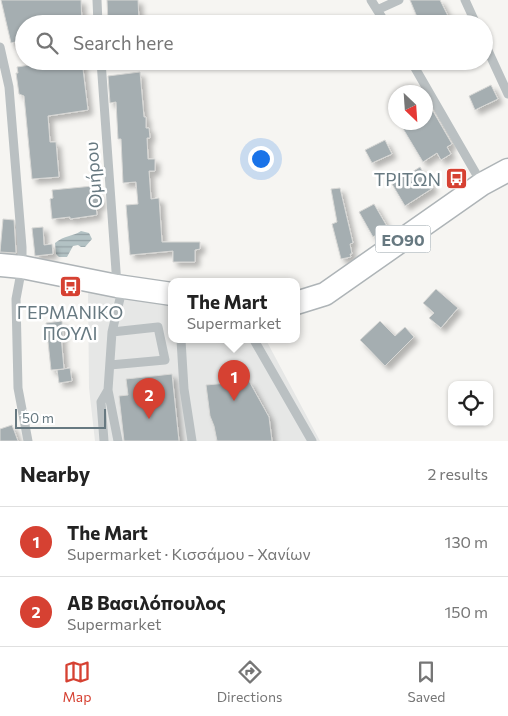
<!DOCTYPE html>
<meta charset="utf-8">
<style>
:root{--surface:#fff;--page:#f2f2f2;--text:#222;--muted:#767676;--line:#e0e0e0;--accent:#d64132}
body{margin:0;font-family:Commissioner,sans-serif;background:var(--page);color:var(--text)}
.controls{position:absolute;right:15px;bottom:15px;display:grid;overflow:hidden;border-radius:10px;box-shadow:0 1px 4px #0004}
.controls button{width:45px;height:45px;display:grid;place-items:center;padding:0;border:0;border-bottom:1px solid var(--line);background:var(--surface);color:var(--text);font:25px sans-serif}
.compass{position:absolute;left:388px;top:85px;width:45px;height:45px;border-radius:50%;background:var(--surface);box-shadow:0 1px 4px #0004;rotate:155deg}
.scale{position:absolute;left:15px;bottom:12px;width:91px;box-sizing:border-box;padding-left:5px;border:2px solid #677981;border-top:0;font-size:14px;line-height:18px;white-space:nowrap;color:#677981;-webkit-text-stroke:4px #fff;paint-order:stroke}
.you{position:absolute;left:260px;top:158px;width:18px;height:18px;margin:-12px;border:4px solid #fff;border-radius:50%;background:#1a73e8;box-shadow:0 0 0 8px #1a73e833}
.badge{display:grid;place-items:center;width:32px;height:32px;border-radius:50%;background:var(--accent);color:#fff;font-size:16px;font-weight:700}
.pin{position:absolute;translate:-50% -41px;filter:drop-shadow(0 1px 2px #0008)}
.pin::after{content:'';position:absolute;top:26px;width:18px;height:15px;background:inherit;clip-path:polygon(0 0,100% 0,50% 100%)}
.popup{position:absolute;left:168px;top:278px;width:132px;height:65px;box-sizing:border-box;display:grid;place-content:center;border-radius:10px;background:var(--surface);filter:drop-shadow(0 1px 4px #0005);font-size:16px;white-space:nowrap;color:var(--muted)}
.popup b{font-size:19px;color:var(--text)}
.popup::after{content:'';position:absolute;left:50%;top:100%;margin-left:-10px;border:10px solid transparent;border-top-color:var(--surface)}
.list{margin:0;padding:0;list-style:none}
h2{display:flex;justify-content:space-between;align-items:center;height:65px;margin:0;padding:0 20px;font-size:21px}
h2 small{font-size:16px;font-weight:400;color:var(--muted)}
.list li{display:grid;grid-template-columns:32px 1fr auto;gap:15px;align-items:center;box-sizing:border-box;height:70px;padding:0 20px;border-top:1px solid var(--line)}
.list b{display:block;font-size:19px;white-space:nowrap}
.list p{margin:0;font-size:16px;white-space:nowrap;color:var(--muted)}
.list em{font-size:16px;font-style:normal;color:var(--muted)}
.icon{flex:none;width:28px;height:28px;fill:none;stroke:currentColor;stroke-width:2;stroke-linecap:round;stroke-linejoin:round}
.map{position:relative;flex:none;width:508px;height:441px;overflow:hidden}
.search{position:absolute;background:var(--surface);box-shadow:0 1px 4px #0004;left:15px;right:15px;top:15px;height:55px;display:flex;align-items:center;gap:12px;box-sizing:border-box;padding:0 18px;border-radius:28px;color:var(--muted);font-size:19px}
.sheet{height:205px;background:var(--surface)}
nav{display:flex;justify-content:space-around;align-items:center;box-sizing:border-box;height:70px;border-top:1px solid var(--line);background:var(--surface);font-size:14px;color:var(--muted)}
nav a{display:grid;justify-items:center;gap:2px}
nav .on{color:var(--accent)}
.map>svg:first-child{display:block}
.built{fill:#e6e7e6}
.water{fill:url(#water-rules)}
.building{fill:#a5aeb1;stroke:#d7d7d5;filter:url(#shadow)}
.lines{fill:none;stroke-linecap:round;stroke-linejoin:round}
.major-casing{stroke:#aeb4b7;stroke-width:25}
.minor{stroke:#bac0c2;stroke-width:9}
.major{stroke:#fff;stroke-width:22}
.labels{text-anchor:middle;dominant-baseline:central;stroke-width:5;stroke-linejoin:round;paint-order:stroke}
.shield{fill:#fff;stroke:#95a1a7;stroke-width:1}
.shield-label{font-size:16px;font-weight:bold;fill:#677981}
.street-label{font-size:18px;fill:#677981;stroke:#fff}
.poi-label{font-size:18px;fill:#677981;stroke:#fff;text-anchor:end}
</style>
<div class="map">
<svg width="508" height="441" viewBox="0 0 508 441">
<defs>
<pattern id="water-rules" width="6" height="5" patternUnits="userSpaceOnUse" patternTransform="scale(1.25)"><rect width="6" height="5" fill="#b3c2c4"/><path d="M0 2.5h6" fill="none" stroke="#95a2a5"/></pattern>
<filter id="shadow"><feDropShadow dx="4.5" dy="4.5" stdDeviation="2.5" flood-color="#0004"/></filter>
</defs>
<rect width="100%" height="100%" fill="#f6f5f2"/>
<!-- built -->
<path class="built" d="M88 289 171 303 172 340H266L320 441H95L89 388Z"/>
<!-- water -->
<path class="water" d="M81 231 89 233 92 239 85 247H81L78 245 73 246 67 257H59L56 254 55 243C65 235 72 237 81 231Z"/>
<!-- building -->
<path class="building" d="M1 0H81L82 24H24V40L11 43Z
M107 0H138L139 22 108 24Z
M410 0H440L449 18 438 24H430L428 21 423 23 420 16 417 17Z
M55 61H82L88 110 48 116 50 142H56L59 177 32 179 24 96 19 94 16 73H18L17 67Z
M140 72 144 117H146V128H149L150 138H147L148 159H155V171H149L151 199 159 198 162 242H200V249L195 250V262H173V251L130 255 126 205 138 204 136 182 123 183 121 139H118L116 102 110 103 108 76Z
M491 85 498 99 475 110 469 96Z
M426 99 452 144 447 147 451 154 441 160 437 153 423 162 399 122H426Z
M385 140 392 154 372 163 365 150Z
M420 167 433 188 405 206 392 184 394 183 392 179 402 173 404 177Z
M93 186 94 194 99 193 101 205 96 206 97 215 70 219V217L52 219 50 199 53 198 52 190Z
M340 188 353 243 350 244 352 254H350L351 257 341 259 332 224 337 222 331 189Z
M374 204 388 228 373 237 359 212Z
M3 219 14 220 16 253 0 252Z
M43 227 44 245 52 244 53 254 35 256 32 228Z
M436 289 458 308 441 328 429 318 434 313 423 303Z
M62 321 63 336H61L64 369 51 370 46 323Z
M380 321 395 336 405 327 414 337 385 366 360 340Z
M70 368 72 381 59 383 57 370Z
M172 374 179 441H124L119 396 128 395 126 379Z
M249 381 269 417 272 441H217L214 426 210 416 206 385Z
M12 425 18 441H0V429Z"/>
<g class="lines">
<defs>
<path id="major" d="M0 265 22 267 117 286 172 294
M296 303 325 294 482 184 508 170"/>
</defs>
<!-- major casing -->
<use href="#major" class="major-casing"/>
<!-- minor -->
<path class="minor" d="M97 0 98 24
M371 0 386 24
M465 0 476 24
M377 10 399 0
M484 42 508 94
M0 47 9 87 22 247V267L16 299 18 388 28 441
M101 61 117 285
M411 61 482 184
M181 340 184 389 192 441
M254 340 312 441
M110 365 165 360 158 327 112 332
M104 441 101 402 108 390
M118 441 108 390 112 332 123 286"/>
<!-- major -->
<use href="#major" class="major"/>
</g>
<!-- icons -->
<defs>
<symbol id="bus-square" viewBox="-11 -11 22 22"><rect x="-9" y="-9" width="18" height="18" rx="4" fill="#d64132" stroke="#fff"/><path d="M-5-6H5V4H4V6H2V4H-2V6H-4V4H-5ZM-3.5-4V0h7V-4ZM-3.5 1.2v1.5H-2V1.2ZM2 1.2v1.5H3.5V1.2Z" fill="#fff"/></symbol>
</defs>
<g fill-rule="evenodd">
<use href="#bus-square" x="444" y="166" width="25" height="25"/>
<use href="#bus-square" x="58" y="274" width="25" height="25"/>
</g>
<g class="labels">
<!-- shield labels -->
<rect class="shield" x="375.5" y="225.5" width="55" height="27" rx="4"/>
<g class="shield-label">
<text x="403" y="239">ΕΟ90</text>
</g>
<!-- street labels -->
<g class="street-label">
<text transform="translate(93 175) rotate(-94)">Ομήρου</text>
</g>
<!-- poi labels -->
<g class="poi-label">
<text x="441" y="179">ΤΡΙΤΩΝ</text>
<text x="70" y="312" text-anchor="middle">ΓΕΡΜΑΝΙΚΟ<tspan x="70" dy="21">ΠΟΥΛΙ</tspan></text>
</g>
</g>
</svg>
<div class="controls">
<button><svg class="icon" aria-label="locate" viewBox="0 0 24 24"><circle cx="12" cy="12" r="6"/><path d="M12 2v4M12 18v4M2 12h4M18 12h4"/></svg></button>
</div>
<svg class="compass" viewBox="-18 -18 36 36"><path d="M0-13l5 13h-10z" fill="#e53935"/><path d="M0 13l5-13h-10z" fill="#767676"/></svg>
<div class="scale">50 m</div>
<div class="you"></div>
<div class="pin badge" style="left:234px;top:401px">1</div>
<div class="popup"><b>The Mart</b>Supermarket</div>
<div class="pin badge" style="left:149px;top:419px">2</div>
<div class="search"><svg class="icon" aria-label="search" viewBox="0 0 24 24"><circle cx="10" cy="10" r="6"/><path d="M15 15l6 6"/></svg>Search here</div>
</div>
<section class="sheet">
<h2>Nearby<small>2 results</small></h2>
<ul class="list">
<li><span class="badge">1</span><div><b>The Mart</b><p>Supermarket · Κισσάμου - Χανίων</p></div><em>130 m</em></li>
<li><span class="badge">2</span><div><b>ΑΒ Βασιλόπουλος</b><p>Supermarket</p></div><em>150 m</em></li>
</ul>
</section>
<nav>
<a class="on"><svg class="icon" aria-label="map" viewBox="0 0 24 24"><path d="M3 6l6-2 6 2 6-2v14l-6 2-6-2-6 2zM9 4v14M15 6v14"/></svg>Map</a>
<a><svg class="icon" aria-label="directions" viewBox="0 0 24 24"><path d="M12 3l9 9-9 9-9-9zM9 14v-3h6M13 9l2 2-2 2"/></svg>Directions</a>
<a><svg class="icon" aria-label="saved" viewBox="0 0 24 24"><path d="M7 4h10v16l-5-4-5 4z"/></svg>Saved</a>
</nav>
